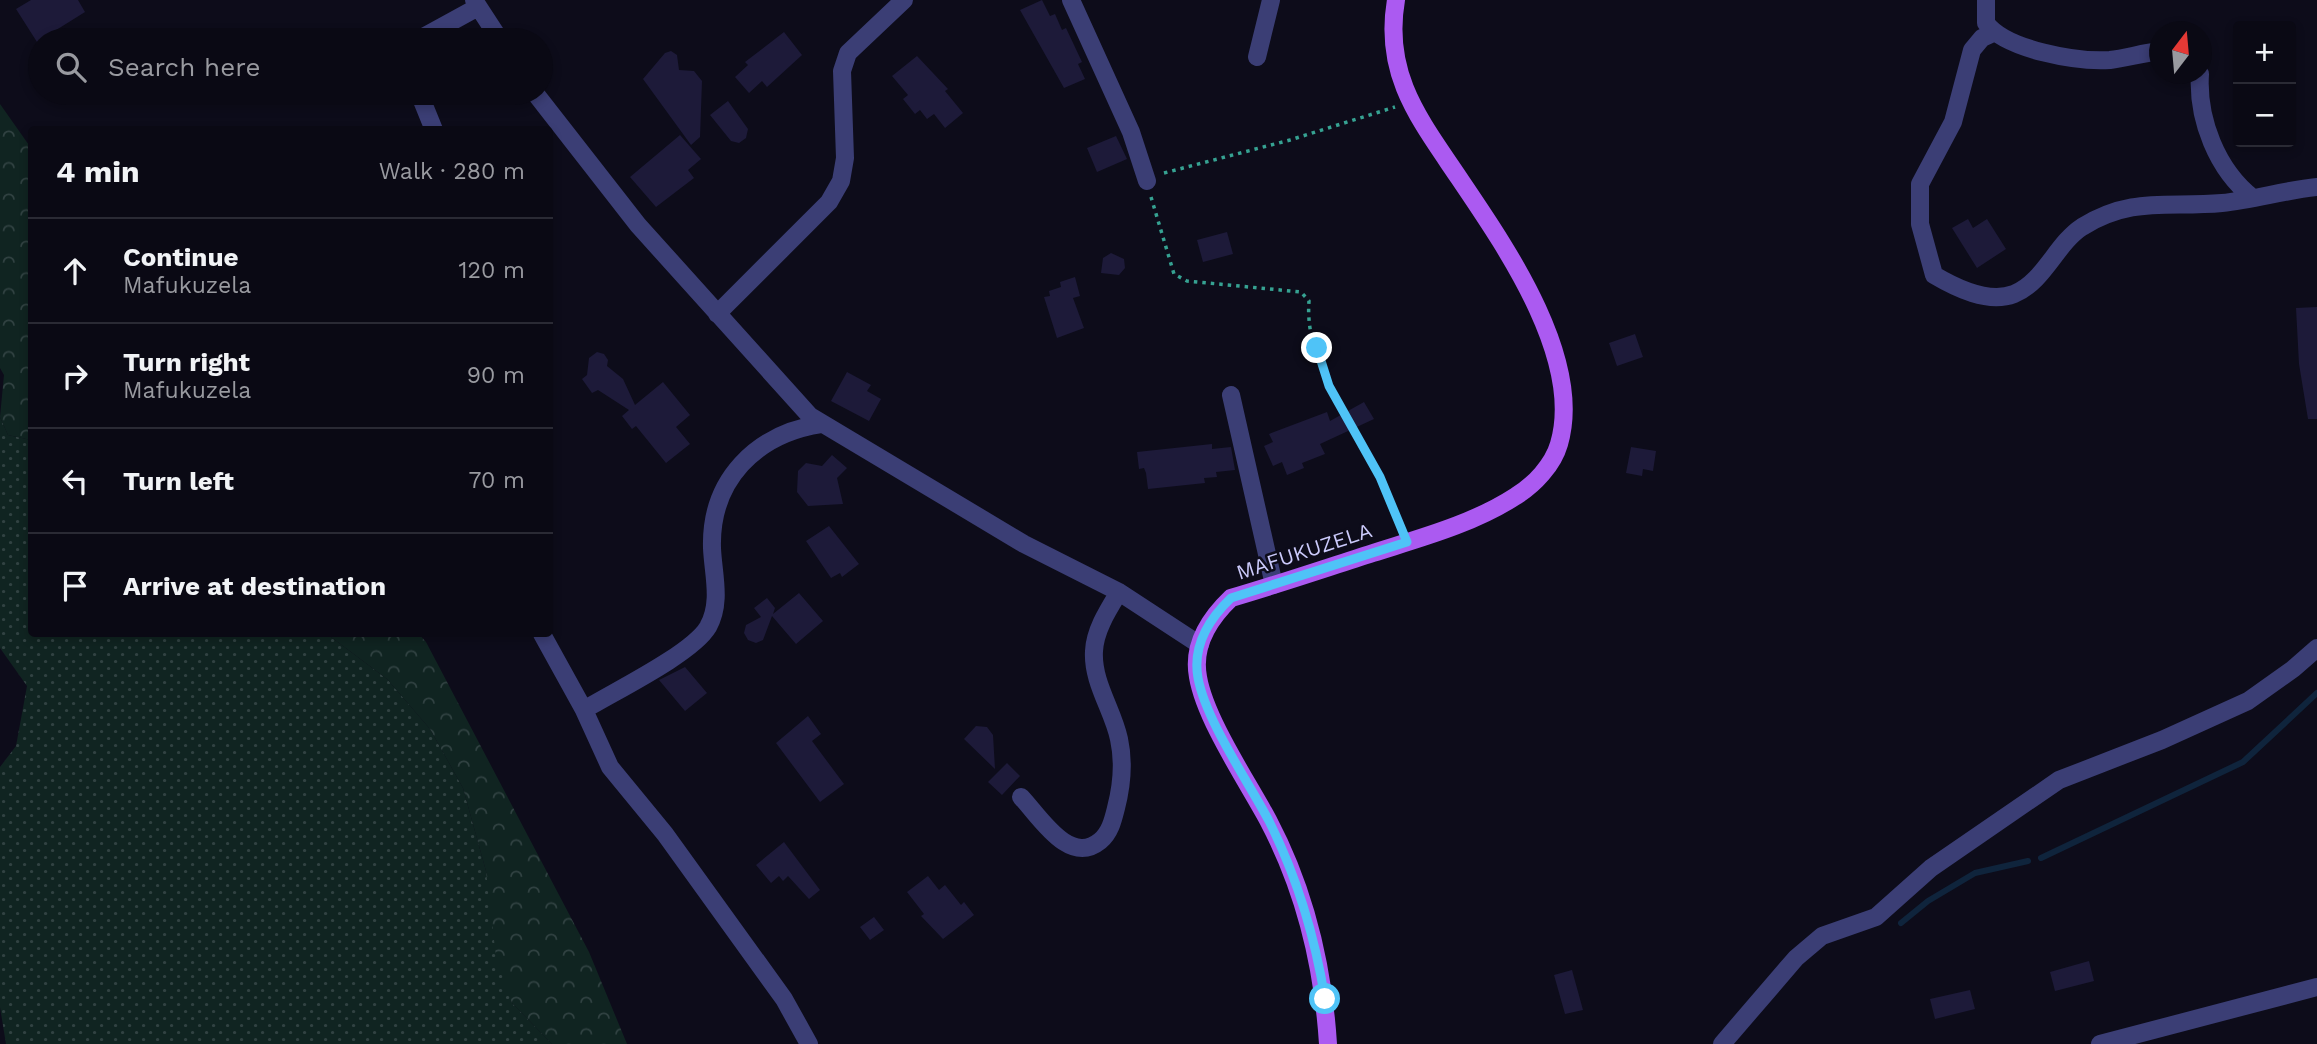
<!DOCTYPE html>
<meta charset="utf-8">
<style>
:root{--surface:#0a0914;--page:#181722;--text:#f1f3f6;--muted:#999aa0;--line:#2a2a34}
body{margin:0;font-family:"Work Sans",sans-serif;background:var(--page);color:var(--text)}
.controls{position:absolute;right:21px;top:21px;display:grid;overflow:hidden;border-radius:7px;box-shadow:0 4px 10px #0003}
.controls button{width:63px;height:63px;display:grid;place-items:center;padding:0;border:0;border-bottom:2px solid var(--line);background:var(--surface);color:var(--text);font:35px sans-serif}
.compass{position:absolute;left:2149px;top:21px;width:63px;height:63px;border-radius:50%;background:var(--surface);box-shadow:0 4px 10px #0003;rotate:16deg}
.stop{position:absolute;width:21px;height:21px;margin:-16px;border:5px solid #4fc3f7;border-radius:50%;background:#fff}
.stop.end{background:#4fc3f7;border-color:#fff;box-shadow:0 2px 7px #0008}
.list{margin:0;padding:0;list-style:none}
h2{display:flex;justify-content:space-between;align-items:center;height:91px;margin:0;padding:0 28px;font-size:30px}
h2 small{font-size:23px;font-weight:400;color:var(--muted)}
.list li{display:grid;grid-template-columns:46px 1fr auto;gap:21px;align-items:center;box-sizing:border-box;height:105px;padding:0 28px;border-top:2px solid var(--line)}
.list b{display:block;font-size:26px;white-space:nowrap}
.list p{margin:0;font-size:23px;white-space:nowrap;color:var(--muted)}
.list em{font-size:23px;font-style:normal;color:var(--muted)}
.icon{flex:none;width:38px;height:38px;fill:none;stroke:currentColor;stroke-width:2;stroke-linecap:round;stroke-linejoin:round}
.map{position:relative;flex:none;width:2317px;height:1044px;overflow:hidden}
.search{position:absolute;background:var(--surface);box-shadow:0 4px 10px #0003;left:28px;top:28px;width:525px;height:77px;display:flex;align-items:center;gap:18px;box-sizing:border-box;padding:0 24px;border-radius:38px;color:var(--muted);font-size:26px}
.panel{position:absolute;background:var(--surface);box-shadow:0 4px 10px #0003;left:28px;top:126px;width:525px;height:511px;border-radius:7px}
.map>svg:first-child{display:block}
.grass{fill:url(#grass-dots)}
.forest{fill:url(#forest-crowns)}
.lines{fill:none;stroke-linecap:round;stroke-linejoin:round}
.stream{stroke:#0f243c;stroke-width:6}
.building{fill:#1d1a39}
.path{stroke:#36a292;stroke-width:3.5;stroke-dasharray:3.5 5;stroke-linecap:butt}
.minor{stroke:#3b3e75;stroke-width:18}
.major{stroke:#ab5af1;stroke-width:18}
.route{stroke:#4fc3f7;stroke-width:9}
.labels{text-anchor:middle;dominant-baseline:central;stroke-width:5;stroke-linejoin:round;paint-order:stroke}
.street-label{font-size:21px;fill:#cbcafb;stroke:#0d0c1a}
</style>
<div class="map">
<svg width="2317" height="1044" viewBox="0 0 2317 1044">
<defs>
<pattern id="grass-dots" width="8" height="8" patternUnits="userSpaceOnUse" patternTransform="scale(1.75)"><rect width="8" height="8" fill="#102421"/><path d="M2 2h.1M6 6h.1" fill="none" stroke="#314242" stroke-width="1.8" stroke-linecap="round"/></pattern>
<pattern id="forest-crowns" width="20" height="18" patternUnits="userSpaceOnUse" patternTransform="scale(1.75)"><rect width="20" height="18" fill="#102421"/><path d="M2 6a3 3 0 1 1 6 0M12 15a3 3 0 1 1 6 0" fill="none" stroke="#314242"/></pattern>
</defs>
<rect width="100%" height="100%" fill="#0d0c1a"/>
<!-- grass -->
<path class="grass" d="M0 417 8 435 31 440 32 634H327L387 679 430 729 463 788 486 871 512 1003 552 1044H6L0 1007V767L16 746 27 686 0 648Z"/>
<!-- forest -->
<path class="forest" d="M0 104 31 148V440L8 435 0 417 4 375 0 368Z
M327 634H419L426 642 589 952 627 1044H552L512 1003 496 957 486 871 463 788 430 729 387 679Z"/>
<g class="lines">
<!-- stream -->
<path class="stream" d="M2041 858 2243 762 2317 693
M1901 923 1928 901 1975 873 2028 861"/>
</g>
<!-- building -->
<path class="building" d="M31 0H78L85 12 37 42 16 9Z
M1042 0 1050 16 1055 14 1062 30 1066 28 1082 62 1078 64 1085 79 1064 88 1020 10Z
M784 32 802 55 767 87 762 81 749 93 735 77 748 65 745 62Z
M671 51 677 55 679 70 694 71 702 81 700 137 691 145 643 79 665 53Z
M917 56 948 89 945 91 963 113 945 128 934 114 927 119 920 110 915 114 903 99 908 95 892 76Z
M728 101 748 129 746 138 739 143 731 141 710 115Z
M680 135 701 159 688 170 694 178 656 207 630 177Z
M1116 136 1127 159 1097 172 1087 148Z
M1968 219 1973 228 1987 219 2006 249 1977 268 1952 228Z
M1227 232 1233 254 1203 262 1197 240Z
M1111 253 1124 259 1125 268 1119 275 1101 273 1103 258Z
M1075 277 1080 296 1073 298 1084 328 1057 338 1044 297 1050 296 1049 291 1061 287 1060 282Z
M2317 307V419H2308L2299 364 2296 308Z
M1635 334 1643 357 1617 366 1609 343Z
M597 352 604 354 608 360 607 366 623 379 635 405 663 382 690 415 676 427 690 444 666 463 636 426 632 429 622 416 629 410 598 390 592 393 582 379 587 375 589 358Z
M847 372 871 385 867 391 881 399 869 421 831 401Z
M1364 402 1374 419 1320 444 1325 454 1302 463 1304 468 1287 475 1282 462 1273 466 1264 446 1273 442 1269 434 1327 412 1330 421Z
M1212 444V449L1231 447 1235 470 1216 472 1217 477 1204 478 1205 483 1148 489 1146 473 1144 468 1139 469 1137 452Z
M1631 447 1656 451 1653 471 1643 469 1642 476 1626 473Z
M832 455 847 468 837 478 843 504 808 506 797 492 798 471 806 463 822 466Z
M829 526 859 564 842 577 840 573 831 578 806 541Z
M799 593 823 621 796 644 772 616 763 640 756 643 748 640 744 633 746 625 761 617 754 608 767 598 775 608 773 614Z
M685 667 707 693 685 711 659 680Z
M808 716 821 734 812 741 844 784 820 802 776 743Z
M976 726 987 727 993 735 995 769 964 739Z
M1007 763 1020 776 1002 795 988 782Z
M784 842 820 890 809 899 788 876 783 881 779 876 771 883 756 865Z
M928 876 939 890 945 885 961 905 964 902 974 915 943 939 921 916 924 914 907 892Z
M874 917 884 930 870 940 860 927Z
M2089 961 2094 981 2055 991 2050 972Z
M1572 970 1583 1010 1565 1014 1554 975Z
M1970 990 1975 1009 1935 1019 1930 999Z"/>
<g class="lines">
<!-- path -->
<path class="path" d="M1164 173 1290 140 1395 107
M1151 197 1174 274 1187 281 1301 292 1309 301C1304 365 1354 423 1380 478 1387 494 1393 511 1400 527"/>
<!-- minor -->
<path class="minor" d="M474 0 500 40
M1071 0 1131 132 1147 181
M1986 0V23C2006 50 2077 62 2110 60 2126 58 2143 53 2160 51
M1993 33 1982 38 1972 50 1953 122 1920 184V224L1934 275C1956 288 1988 304 2014 294 2044 282 2056 244 2082 227 2132 196 2168 208 2222 203 2254 200 2285 190 2317 187
M418 40 478 7
M1257 57 1271 0
M2200 74C2197 119 2217 170 2253 198
M419 93 434 130
M535 93 638 225 810 416 1024 544 1119 592 1200 645
M717 314 829 202 841 181 845 158 842 71 848 53 904 0
M1231 395 1274 585
M542 634 584 710 610 767 665 834 784 999 809 1044
M584 710C613 692 692 654 708 627 722 602 713 574 712 548 710 480 756 434 821 424
M1021 797C1040 817 1069 866 1100 841 1110 833 1113 820 1116 808 1122 785 1124 762 1119 739 1113 710 1092 682 1094 651 1095 630 1108 610 1119 592
M1722 1044 1796 958 1822 936 1876 917 1931 868 2059 780 2162 740 2248 701 2293 669 2317 648
M2100 1044 2317 987"/>
<!-- major -->
<path class="major" d="M1328 1044C1323 965 1305 890 1268 820 1247 781 1205 719 1198 677 1192 645 1209 619 1231 598 1279 584 1326 568 1373 553 1420 538 1473 524 1516 496 1534 485 1553 465 1559 444 1584 359 1505 246 1459 178 1420 120 1383 75 1396 0"/>
</g>
<g class="lines">
<!-- route -->
<path class="route" d="M1317 348 1329 386 1380 477 1407 542 1231 598C1209 619 1192 645 1198 678 1206 721 1248 781 1269 821 1297 877 1315 937 1325 999"/>
</g>
<g class="labels">
<!-- street labels -->
<g class="street-label">
<text transform="translate(1304 551) rotate(-18)">MAFUKUZELA</text>
</g>
</g>
</svg>
<div class="controls">
<button>+</button>
<button>−</button>
</div>
<svg class="compass" viewBox="-18 -18 36 36"><path d="M0-13l5 13h-10z" fill="#e53935"/><path d="M0 13l5-13h-10z" fill="#999aa0"/></svg>
<div class="stop" style="left:1325px;top:999px"></div>
<div class="stop end" style="left:1317px;top:348px"></div>
<div class="search"><svg class="icon" aria-label="search" viewBox="0 0 24 24"><circle cx="10" cy="10" r="6"/><path d="M15 15l6 6"/></svg>Search here</div>
<section class="panel">
<h2>4 min<small>Walk · 280 m</small></h2>
<ul class="list">
<li><svg class="icon" aria-label="ahead" viewBox="0 0 24 24"><path d="M12 20V5M6 11l6-6 6 6"/></svg><div><b>Continue</b><p>Mafukuzela</p></div><em>120 m</em></li>
<li><svg class="icon" aria-label="right" viewBox="0 0 24 24"><path d="M7 20v-9h11M14 6l5 5-5 5"/></svg><div><b>Turn right</b><p>Mafukuzela</p></div><em>90 m</em></li>
<li><svg class="icon" aria-label="left" viewBox="0 0 24 24"><path d="M17 20v-9H6M10 6l-5 5 5 5"/></svg><div><b>Turn left</b></div><em>70 m</em></li>
<li><svg class="icon" aria-label="arrive" viewBox="0 0 24 24"><path d="M6 21V4h12l-3 4 3 4H6"/></svg><div><b>Arrive at destination</b></div></li>
</ul>
</section>
</div>
